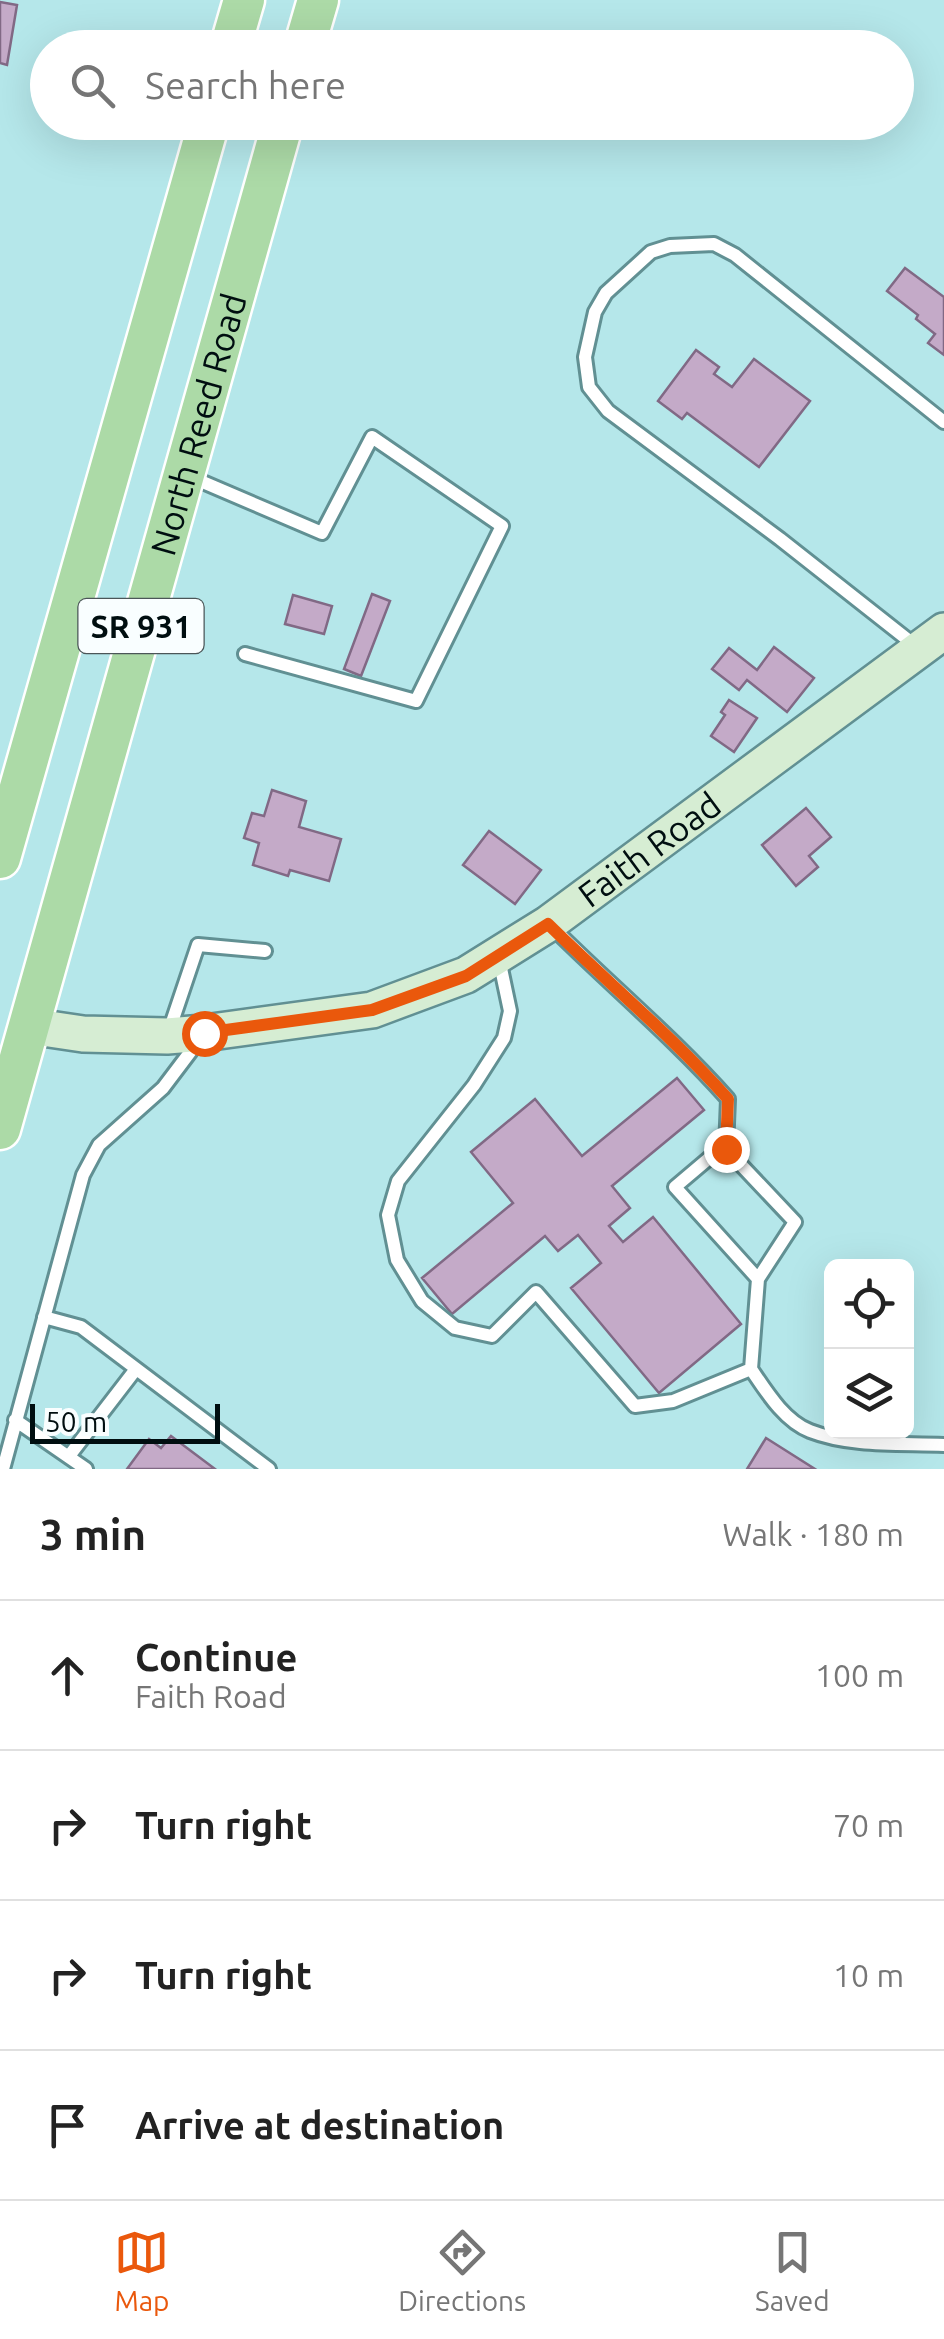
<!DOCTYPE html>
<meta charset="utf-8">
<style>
:root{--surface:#fff;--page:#f2f2f2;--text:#222;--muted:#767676;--line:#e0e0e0;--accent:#ea580c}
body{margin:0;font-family:Ubuntu,sans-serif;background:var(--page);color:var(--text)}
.controls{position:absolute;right:30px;bottom:30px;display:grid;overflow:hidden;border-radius:15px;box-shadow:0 10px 40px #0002}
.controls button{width:90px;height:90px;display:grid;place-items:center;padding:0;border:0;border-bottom:2px solid var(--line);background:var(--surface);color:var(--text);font:50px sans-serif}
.scale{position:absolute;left:30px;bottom:25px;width:190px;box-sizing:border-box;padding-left:10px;border:5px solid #000e10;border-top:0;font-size:28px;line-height:35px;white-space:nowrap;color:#000e10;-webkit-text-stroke:8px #f9feff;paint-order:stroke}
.stop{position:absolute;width:30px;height:30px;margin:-22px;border:8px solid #ea580c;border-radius:50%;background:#fff}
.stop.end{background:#ea580c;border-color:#fff;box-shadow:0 2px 10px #0008}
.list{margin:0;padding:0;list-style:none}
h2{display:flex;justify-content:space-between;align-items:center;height:130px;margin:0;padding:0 40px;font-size:42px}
h2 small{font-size:32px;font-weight:400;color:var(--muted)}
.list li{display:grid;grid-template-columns:65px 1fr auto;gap:30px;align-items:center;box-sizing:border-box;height:150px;padding:0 40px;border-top:2px solid var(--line)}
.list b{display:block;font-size:38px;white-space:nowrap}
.list p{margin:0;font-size:32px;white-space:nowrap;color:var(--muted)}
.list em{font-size:32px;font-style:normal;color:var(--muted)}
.icon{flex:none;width:55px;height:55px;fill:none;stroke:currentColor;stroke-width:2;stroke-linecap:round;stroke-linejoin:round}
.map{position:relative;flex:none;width:944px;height:1469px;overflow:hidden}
.search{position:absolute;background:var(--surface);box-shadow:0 10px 40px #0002;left:30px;right:30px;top:30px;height:110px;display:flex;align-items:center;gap:25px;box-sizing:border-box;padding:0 35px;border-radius:55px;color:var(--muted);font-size:38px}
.sheet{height:730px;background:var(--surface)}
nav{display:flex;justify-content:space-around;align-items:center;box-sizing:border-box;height:140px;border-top:2px solid var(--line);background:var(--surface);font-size:28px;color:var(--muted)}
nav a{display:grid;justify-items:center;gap:5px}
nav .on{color:var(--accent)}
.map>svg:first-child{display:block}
.building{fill:#c4aac8;stroke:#816985;stroke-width:2.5}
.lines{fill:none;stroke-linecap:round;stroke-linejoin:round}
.lane-casing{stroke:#619093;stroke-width:18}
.secondary-casing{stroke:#619093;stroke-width:40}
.primary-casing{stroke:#fff;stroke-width:45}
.lane{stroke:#fff;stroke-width:12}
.secondary{stroke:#d6edd3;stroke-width:35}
.primary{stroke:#acdaa7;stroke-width:40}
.route{stroke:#ea580c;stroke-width:12}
.labels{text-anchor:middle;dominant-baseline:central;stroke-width:10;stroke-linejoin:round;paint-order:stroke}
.shield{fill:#f9feff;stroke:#4b5658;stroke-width:2.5}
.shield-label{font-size:32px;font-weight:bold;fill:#000e10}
.street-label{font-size:35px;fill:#000e10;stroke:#f9feff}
</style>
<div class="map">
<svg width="944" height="1469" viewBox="0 0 944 1469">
<rect width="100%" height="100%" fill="#b5e7ea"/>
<!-- building -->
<path class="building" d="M0 2 17 5 7 65 0 63Z
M905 268 944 297V355L928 343 935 334 916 319 918 315 887 291Z
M696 350 719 367 714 374 732 387 754 359 810 401 759 467 687 413 682 419 658 401Z
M372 594 390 601 361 676 344 669Z
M293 595 332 606 324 634 285 624Z
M774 647 814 678 787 712 747 680 739 690 712 669 729 648 757 670Z
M729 700 757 718 734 752 711 736 725 715 721 712Z
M272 790 306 801 299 827 341 839 329 881 290 870 288 876 253 865 259 843 244 838 252 813 264 816Z
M806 808 831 837 809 856 818 867 796 886 762 845Z
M489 831 541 870 515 904 463 865Z
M677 1078 704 1110 612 1186 630 1208 609 1226 623 1242 653 1217 741 1324 659 1393 571 1288 601 1263 578 1235 558 1251 545 1236 452 1314 422 1278 513 1203 471 1152 535 1099 582 1156Z
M171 1436 215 1469H127L149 1439 161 1448Z
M766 1438 815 1469H747Z"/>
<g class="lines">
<defs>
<path id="lane" d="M191 477 322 533 372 437 502 526 416 701 245 654
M917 647 780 539 608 411 589 387 585 357 595 312 606 293 651 252 670 246 714 244 735 255 944 422
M550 925C609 984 673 1037 728 1099L726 1149 795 1222 758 1279 751 1369
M499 959 510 1011 504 1038 474 1085 398 1181 388 1215 397 1260 422 1301 455 1328 492 1336 536 1292 635 1406 673 1401 751 1369C766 1391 784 1421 810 1431 851 1447 901 1443 944 1445
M168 1034 198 945 265 951
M727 1143 675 1187 758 1279
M44 1317 81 1327 269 1469
M15 1420 86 1469
M69 1456 136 1369
M3 1469 83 1175 99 1145 163 1088 200 1039"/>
<g id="secondary">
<path id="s1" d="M29 1026 83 1034 167 1036 204 1033 372 1010 466 975 548 924 944 631"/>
</g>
<g id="primary">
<path d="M230 48 244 0"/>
<path d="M304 48 318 0"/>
<path d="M0 858 209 122"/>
<path id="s2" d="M0 1129 283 122"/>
</g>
</defs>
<!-- lane casing -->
<use href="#lane" class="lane-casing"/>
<!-- secondary casing -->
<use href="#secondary" class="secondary-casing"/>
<!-- primary casing -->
<use href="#primary" class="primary-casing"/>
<!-- lane -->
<use href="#lane" class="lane"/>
<!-- secondary -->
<use href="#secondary" class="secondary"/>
<!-- primary -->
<use href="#primary" class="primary"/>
</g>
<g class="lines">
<!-- route -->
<path class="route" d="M204 1033 372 1010 466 976 548 924C608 983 672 1036 728 1099L726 1149"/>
</g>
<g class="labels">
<!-- shield labels -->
<rect class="shield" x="78.5" y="599" width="125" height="54" rx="8"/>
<g class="shield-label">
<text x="141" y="626">SR 931</text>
</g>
<!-- street labels -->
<g class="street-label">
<text stroke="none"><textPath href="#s2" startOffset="732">North Reed Road</textPath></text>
<text stroke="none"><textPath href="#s1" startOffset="668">Faith Road</textPath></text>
</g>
</g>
</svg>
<div class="controls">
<button><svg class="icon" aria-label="locate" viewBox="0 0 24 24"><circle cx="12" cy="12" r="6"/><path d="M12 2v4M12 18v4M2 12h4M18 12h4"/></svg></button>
<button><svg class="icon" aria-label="layers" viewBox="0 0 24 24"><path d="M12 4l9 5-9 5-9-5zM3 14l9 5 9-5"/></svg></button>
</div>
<div class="scale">50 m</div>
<div class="stop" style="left:204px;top:1033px"></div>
<div class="stop end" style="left:726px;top:1149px"></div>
<div class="search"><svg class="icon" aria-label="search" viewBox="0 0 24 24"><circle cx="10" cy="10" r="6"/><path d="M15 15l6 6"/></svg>Search here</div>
</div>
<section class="sheet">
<h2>3 min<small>Walk · 180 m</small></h2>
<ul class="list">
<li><svg class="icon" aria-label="ahead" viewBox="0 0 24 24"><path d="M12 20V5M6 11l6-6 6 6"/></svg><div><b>Continue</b><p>Faith Road</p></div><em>100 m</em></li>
<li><svg class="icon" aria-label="right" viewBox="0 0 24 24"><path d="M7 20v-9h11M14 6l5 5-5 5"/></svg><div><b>Turn right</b></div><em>70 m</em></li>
<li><svg class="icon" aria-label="right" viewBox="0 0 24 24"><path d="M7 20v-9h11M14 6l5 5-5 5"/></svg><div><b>Turn right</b></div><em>10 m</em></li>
<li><svg class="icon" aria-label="arrive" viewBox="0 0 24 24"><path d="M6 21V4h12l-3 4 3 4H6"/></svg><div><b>Arrive at destination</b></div></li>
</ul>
</section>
<nav>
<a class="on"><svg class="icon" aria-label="map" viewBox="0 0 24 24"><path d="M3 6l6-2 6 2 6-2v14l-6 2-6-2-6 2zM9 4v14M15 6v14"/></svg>Map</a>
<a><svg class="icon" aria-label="directions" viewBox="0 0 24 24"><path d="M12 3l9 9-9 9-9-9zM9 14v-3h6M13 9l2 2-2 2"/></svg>Directions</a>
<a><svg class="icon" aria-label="saved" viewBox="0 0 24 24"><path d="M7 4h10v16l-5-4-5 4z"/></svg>Saved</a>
</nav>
